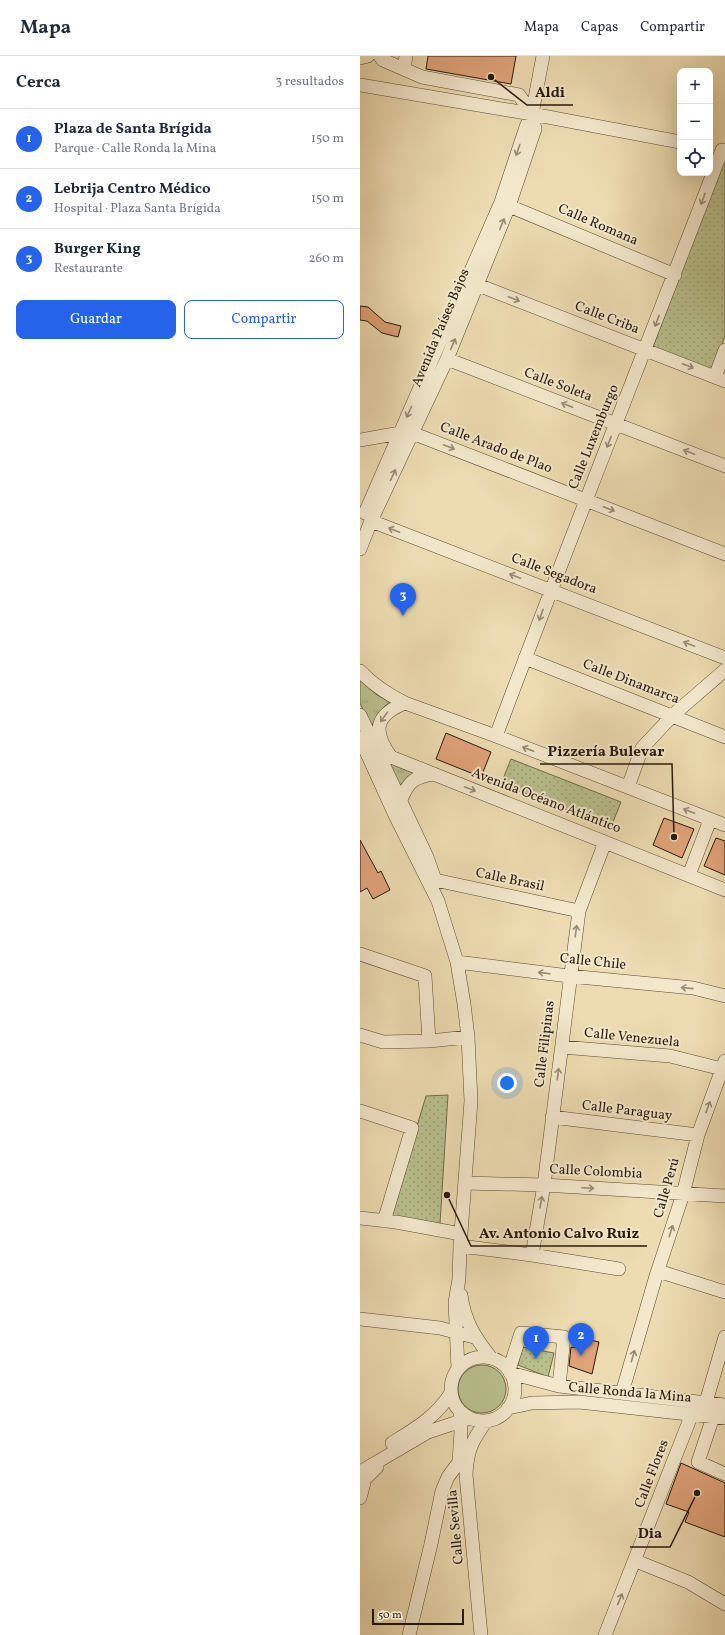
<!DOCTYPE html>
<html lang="es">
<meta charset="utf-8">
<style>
:root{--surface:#fff;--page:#f6f6f7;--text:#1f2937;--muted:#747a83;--line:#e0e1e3;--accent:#2563eb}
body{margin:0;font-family:Vollkorn,serif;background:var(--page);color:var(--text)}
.controls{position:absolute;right:12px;top:12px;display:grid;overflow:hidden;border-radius:8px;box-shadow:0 4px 16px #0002}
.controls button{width:36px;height:36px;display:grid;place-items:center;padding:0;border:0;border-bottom:1px solid var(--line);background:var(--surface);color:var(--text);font:20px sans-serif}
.scale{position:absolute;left:12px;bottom:10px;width:92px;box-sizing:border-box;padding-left:4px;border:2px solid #281909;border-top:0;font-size:11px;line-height:14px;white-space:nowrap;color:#281909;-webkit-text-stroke:3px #f3e8cc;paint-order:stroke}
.you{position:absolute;left:147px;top:1027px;width:14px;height:14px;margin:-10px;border:3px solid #fff;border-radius:50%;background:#1a73e8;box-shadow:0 0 0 6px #1a73e833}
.badge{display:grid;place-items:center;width:26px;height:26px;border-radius:50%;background:var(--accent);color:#fff;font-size:13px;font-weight:700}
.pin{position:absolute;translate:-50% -33px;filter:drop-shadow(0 1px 2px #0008)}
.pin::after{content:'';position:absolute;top:21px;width:14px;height:12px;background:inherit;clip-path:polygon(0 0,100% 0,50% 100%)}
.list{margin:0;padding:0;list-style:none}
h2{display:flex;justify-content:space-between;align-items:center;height:52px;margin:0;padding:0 16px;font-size:17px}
h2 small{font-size:13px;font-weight:400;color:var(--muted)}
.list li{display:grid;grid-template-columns:26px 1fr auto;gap:12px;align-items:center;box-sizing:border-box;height:60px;padding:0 16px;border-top:1px solid var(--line)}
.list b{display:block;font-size:15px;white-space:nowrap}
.list p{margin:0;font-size:13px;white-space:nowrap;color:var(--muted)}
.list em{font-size:13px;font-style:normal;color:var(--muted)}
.actions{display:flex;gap:8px;padding:12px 16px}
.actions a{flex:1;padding:9px 0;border:1px solid var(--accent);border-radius:8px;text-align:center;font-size:14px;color:var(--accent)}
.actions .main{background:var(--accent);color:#fff}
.icon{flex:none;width:22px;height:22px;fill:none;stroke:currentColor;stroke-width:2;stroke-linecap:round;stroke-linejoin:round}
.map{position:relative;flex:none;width:365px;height:1579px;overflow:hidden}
header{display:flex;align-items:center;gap:24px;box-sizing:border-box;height:56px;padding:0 20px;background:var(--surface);border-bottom:1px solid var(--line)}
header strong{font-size:19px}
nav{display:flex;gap:22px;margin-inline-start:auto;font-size:14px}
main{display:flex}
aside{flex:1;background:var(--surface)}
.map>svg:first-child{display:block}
.grass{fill:url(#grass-tufts);stroke:#706c4a}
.park{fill:url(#park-dots);stroke:#706c4a}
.garden{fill:#b8c08c;stroke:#706c4a}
.building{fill:#e1a37a;stroke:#281909}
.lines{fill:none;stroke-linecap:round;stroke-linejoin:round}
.minor-casing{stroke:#594a33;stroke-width:14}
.minor{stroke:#f3e8cc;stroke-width:13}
.oneway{stroke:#988b74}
.labels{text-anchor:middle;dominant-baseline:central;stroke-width:4;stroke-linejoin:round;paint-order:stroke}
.street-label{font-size:14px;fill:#281909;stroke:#f3e8cc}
.leader{fill:none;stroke:#281909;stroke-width:1.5}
.callout-dot{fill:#281909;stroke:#f3e8cc;stroke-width:1.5}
.callout-label{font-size:15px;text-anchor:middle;font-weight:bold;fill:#281909;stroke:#f3e8cc;stroke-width:4;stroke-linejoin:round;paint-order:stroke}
</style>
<header>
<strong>Mapa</strong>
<nav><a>Mapa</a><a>Capas</a><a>Compartir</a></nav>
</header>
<main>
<aside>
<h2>Cerca<small>3 resultados</small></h2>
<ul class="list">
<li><span class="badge">1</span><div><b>Plaza de Santa Brígida</b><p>Parque · Calle Ronda la Mina</p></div><em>150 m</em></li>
<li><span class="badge">2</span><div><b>Lebrija Centro Médico</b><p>Hospital · Plaza Santa Brígida</p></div><em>150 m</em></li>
<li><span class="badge">3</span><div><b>Burger King</b><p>Restaurante</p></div><em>260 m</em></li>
</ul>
<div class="actions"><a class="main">Guardar</a><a>Compartir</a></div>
</aside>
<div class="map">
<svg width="365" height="1579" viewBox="0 0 365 1579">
<defs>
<pattern id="grass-tufts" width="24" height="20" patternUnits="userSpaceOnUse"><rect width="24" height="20" fill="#b8c08c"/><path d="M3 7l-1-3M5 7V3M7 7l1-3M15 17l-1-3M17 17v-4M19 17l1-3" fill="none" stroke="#9ea477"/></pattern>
<pattern id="park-dots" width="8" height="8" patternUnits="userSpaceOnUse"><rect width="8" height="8" fill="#b8c08c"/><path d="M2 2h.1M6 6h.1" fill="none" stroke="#9ea477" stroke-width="1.8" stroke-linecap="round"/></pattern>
</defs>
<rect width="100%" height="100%" fill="#eddcb1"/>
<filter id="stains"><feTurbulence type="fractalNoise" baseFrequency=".005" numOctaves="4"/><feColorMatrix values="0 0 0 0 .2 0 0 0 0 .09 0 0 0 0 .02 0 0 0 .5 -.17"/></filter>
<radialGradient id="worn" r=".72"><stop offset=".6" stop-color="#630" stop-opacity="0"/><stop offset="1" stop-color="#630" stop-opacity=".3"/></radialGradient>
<!-- grass -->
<path class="grass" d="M0 624 17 639 30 646C20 653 16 661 11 672L0 647Z
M27 706 53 717 38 731Z"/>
<!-- park -->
<path class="park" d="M365 101V280L352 314 293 291Z
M151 703 261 746 251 771 141 728Z
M88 1039 80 1168 30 1160 66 1040Z
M162 1291 194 1297 188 1321 158 1309Z"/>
<!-- garden -->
<path class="garden" d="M98 1333a24 24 0 1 1 48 0a24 24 0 1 1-48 0Z"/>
<!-- building -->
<path class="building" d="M68 0H156L151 28 66 13Z
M0 250 8 251 25 266 41 270 38 281 22 277 7 265 0 264Z
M86 677 131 696 121 721 76 703Z
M304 762 334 773 322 802 293 789Z
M356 782 365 785V819L344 810Z
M0 784 18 817 21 815 30 834 13 843 7 832 0 836Z
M221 1282 239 1286 232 1318 209 1310 211 1291 219 1292Z
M321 1407 365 1427V1481L325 1466 329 1456 306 1448Z"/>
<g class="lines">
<defs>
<path id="minor" d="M0 2 8 0
M44 13 46 0
M0 29 172 58 320 86
M149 150 315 219
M118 229 365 325
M87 303 365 410
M355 321 365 294
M52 377 365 498
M0 384 40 377
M5 457 141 146 166 71 172 58 183 0
M11 465 365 602
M0 493 11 465 87 303 149 150 175 73 172 58 159 39 62 21 23 4 20 0
M165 602 365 681
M0 615C13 629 27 638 45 647
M0 659 67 801 74 821
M136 680C209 484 287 290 362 94
M0 682 35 759 78 845 97 906 104 948 108 981 111 1045 100 1190 99 1223 95 1246 98 1313
M268 731 282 692 313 659 365 614
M40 746C48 726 53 721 74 718
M365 769 136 680 45 647C15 659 12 675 31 701L365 834
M329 819 350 764
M75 824 219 855
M0 898 65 920 69 985
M97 906 209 920 333 932 365 940
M0 979 23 986 69 985 108 981
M202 991 310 1000 362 1013
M0 1055 52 1072 24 1165
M192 1061 338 1079
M106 1127 184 1129 365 1140
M0 1162 36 1166 101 1178
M100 1190 172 1199 259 1213
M172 1199 184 1129 219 855 245 786
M298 1215 365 1236
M101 1239C105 1267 115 1281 131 1302
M0 1263 80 1272 114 1281
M91 1333a32 32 0 1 1 64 0a32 32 0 1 1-64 0Z
M149 1314 161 1277 204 1281 199 1330
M150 1317 199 1330 365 1349
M262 1337 296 1220 323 1138 338 1079 365 1005
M346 1346 365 1281
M148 1352 172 1347 219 1346 365 1362
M353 1361 338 1406 365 1418
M32 1387C55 1373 77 1360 91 1337
M0 1416 68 1376 107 1363
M0 1442 5 1423 17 1411
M276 1505 328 1526 365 1548
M49 1579 71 1488 82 1435 88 1421 99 1406 101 1375 100 1355
M121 1579 106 1419C107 1394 112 1385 126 1365
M245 1579 332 1358"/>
</defs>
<!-- minor casing -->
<use href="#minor" class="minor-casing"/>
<!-- minor -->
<use href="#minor" class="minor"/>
</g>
<!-- one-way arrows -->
<defs><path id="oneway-shaft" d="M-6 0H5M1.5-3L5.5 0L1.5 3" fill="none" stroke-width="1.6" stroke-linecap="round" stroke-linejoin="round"/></defs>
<g class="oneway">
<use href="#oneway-shaft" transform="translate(158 94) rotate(109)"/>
<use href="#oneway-shaft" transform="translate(343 143) rotate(111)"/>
<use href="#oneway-shaft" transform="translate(142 168) rotate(-68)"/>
<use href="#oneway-shaft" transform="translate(154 243) rotate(21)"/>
<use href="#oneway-shaft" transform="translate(297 265) rotate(111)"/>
<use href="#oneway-shaft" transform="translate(93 288) rotate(-67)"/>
<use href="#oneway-shaft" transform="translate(328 310) rotate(21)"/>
<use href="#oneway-shaft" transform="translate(207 349) rotate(-159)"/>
<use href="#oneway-shaft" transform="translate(49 356) rotate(114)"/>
<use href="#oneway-shaft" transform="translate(249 386) rotate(111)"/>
<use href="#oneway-shaft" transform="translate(89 391) rotate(21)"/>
<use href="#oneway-shaft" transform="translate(329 396) rotate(-159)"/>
<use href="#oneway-shaft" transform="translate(33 419) rotate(-65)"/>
<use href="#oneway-shaft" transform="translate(249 453) rotate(21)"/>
<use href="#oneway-shaft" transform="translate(34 474) rotate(-159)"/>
<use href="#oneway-shaft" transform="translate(155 520) rotate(-159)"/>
<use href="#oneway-shaft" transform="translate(181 559) rotate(110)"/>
<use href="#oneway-shaft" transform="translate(329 588) rotate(-159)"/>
<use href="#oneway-shaft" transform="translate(24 661) rotate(126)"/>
<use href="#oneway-shaft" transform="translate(168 693) rotate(-159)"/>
<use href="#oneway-shaft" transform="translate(110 733) rotate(21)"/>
<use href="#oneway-shaft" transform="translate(329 755) rotate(-159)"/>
<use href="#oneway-shaft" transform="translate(216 875) rotate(-82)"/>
<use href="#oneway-shaft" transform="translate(184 917) rotate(-173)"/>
<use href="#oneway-shaft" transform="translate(327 932) rotate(-174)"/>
<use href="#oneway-shaft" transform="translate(198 1018) rotate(-82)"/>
<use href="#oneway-shaft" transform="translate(348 1051) rotate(-70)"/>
<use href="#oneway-shaft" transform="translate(228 1132) rotate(3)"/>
<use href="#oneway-shaft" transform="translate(181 1146) rotate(-80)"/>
<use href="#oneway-shaft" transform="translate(311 1175) rotate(-72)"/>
<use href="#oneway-shaft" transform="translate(273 1300) rotate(-74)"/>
<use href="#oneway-shaft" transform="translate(260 1543) rotate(-68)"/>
</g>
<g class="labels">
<!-- street labels -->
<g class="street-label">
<text transform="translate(238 169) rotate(23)">Calle Romana</text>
<text transform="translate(247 262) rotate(21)">Calle Criba</text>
<text transform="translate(81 272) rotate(-67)">Avenida Países Bajos</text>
<text transform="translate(198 329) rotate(21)">Calle Soleta</text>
<text transform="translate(234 381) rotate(-68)">Calle Luxemburgo</text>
<text transform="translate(136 392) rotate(21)">Calle Arado de Plao</text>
<text transform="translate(194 518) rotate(21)">Calle Segadora</text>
<text transform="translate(271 626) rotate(21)">Calle Dinamarca</text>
<text transform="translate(186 745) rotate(21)">Avenida Océano Atlántico</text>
<text transform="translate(150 824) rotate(12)">Calle Brasil</text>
<text transform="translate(233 906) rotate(6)">Calle Chile</text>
<text transform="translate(272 982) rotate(6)">Calle Venezuela</text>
<text transform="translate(185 988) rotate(-83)">Calle Filipinas</text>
<text transform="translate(267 1055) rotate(7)">Calle Paraguay</text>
<text transform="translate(236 1116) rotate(3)">Calle Colombia</text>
<text transform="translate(307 1132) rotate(-74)">Calle Perú</text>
<text transform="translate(270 1337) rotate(5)">Calle Ronda la Mina</text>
<text transform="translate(292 1418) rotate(-69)">Calle Flores</text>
<text transform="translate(96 1471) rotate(-95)">Calle Sevilla</text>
</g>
</g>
<!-- callouts -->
<path class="leader" d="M131 21L167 49H213M314 781L312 708H180M87 1139L111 1190H287M337 1437L310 1491H270"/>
<g class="callout-dot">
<circle cx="131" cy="21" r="4"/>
<circle cx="314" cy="781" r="4"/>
<circle cx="87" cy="1139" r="4"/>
<circle cx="337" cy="1437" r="4"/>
</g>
<g class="callout-label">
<text x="190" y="41">Aldi</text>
<text x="246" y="700">Pizzería Bulevar</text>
<text x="199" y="1182">Av. Antonio Calvo Ruiz</text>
<text x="290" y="1482">Dia</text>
</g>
<rect width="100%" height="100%" filter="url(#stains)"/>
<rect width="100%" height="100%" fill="url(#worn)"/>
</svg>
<div class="controls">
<button>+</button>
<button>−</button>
<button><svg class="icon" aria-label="locate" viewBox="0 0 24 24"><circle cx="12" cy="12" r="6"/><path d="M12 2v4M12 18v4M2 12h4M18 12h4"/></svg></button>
</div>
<div class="scale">50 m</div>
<div class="you"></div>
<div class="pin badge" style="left:176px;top:1303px">1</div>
<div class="pin badge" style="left:221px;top:1300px">2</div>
<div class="pin badge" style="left:43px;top:560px">3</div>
</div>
</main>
